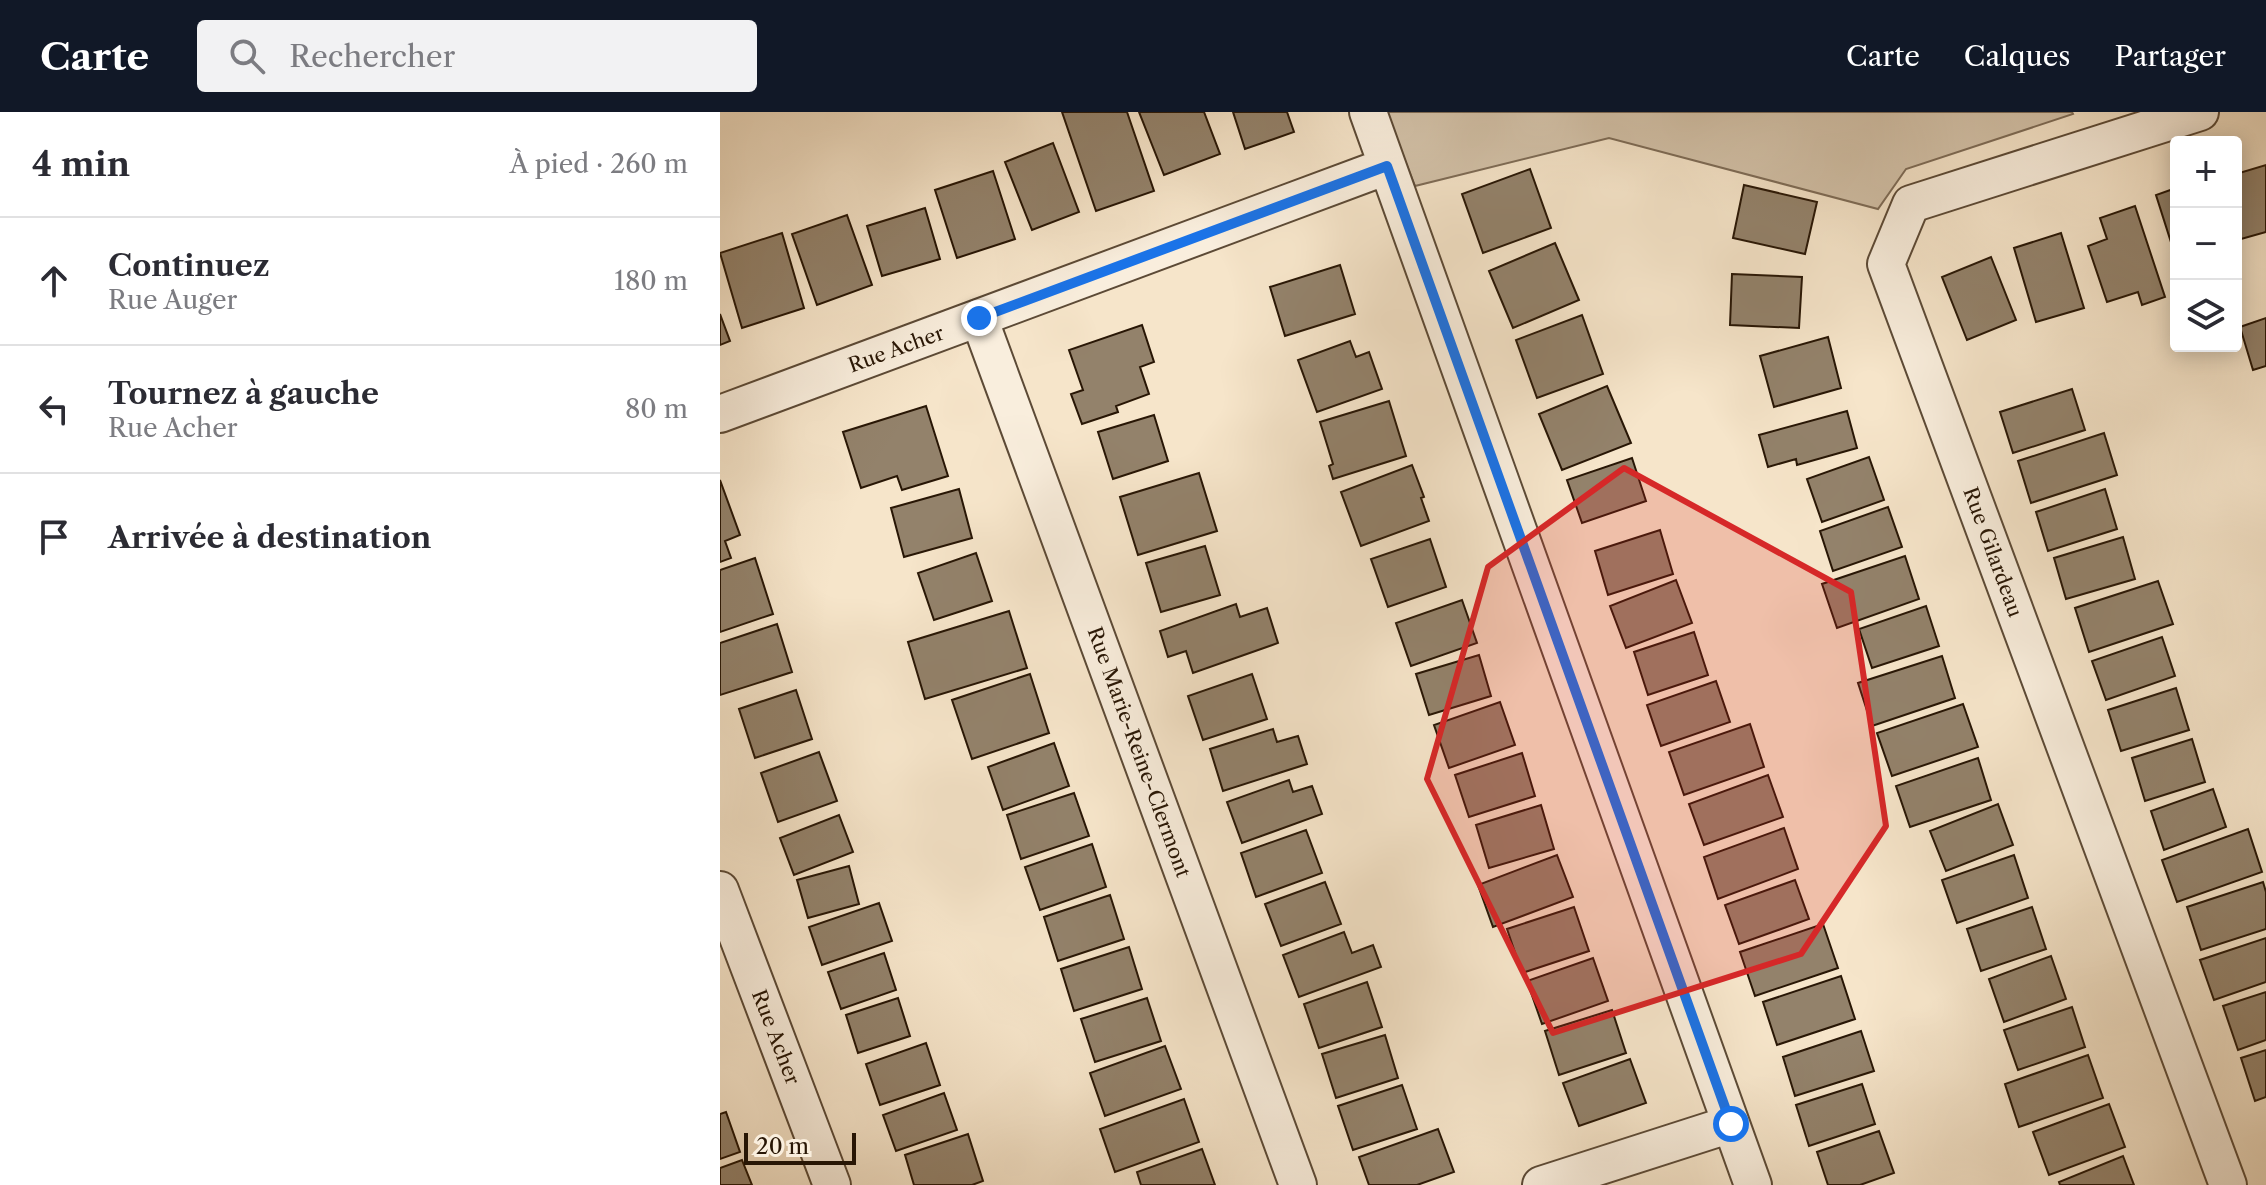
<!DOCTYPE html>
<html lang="fr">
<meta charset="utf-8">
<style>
:root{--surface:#fff;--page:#f2f2f3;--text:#2b2b33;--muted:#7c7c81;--line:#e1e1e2;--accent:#111827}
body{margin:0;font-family:"Libre Caslon Text",serif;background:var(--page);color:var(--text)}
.controls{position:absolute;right:24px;top:24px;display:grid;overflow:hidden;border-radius:8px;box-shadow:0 4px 20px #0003}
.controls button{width:72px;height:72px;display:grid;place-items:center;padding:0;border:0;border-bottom:2px solid var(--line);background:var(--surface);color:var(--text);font:40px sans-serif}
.scale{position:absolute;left:24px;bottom:20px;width:112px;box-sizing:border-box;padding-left:8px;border:4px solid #281605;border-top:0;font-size:22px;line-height:28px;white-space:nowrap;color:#281605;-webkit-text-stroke:6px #f9eedd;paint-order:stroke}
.stop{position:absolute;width:24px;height:24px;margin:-18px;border:6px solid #1a73e8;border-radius:50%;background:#fff}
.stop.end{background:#1a73e8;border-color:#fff;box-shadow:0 2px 8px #0008}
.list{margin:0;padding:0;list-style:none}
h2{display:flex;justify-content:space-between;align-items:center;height:104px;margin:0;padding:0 32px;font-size:34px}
h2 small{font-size:26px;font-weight:400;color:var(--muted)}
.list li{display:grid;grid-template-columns:52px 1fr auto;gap:24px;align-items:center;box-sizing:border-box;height:128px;padding:0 32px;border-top:2px solid var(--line)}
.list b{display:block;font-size:30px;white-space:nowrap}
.list p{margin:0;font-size:26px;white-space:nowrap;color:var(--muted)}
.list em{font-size:26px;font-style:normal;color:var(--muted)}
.icon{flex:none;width:44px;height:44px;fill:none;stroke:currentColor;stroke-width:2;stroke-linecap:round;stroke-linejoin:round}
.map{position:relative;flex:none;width:1546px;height:1073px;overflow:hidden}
header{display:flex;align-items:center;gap:48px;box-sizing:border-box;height:112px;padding:0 40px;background:var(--accent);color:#fff}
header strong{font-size:38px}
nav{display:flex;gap:44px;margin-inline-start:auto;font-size:28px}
.search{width:560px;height:72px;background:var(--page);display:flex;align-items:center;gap:20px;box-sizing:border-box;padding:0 28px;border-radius:8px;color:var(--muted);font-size:30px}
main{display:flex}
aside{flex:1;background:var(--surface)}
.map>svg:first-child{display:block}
.green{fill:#d3c2a9;stroke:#7e6c57;stroke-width:2}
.building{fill:#93826b;stroke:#281605;stroke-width:2}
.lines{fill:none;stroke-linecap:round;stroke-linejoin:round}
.minor-casing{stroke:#5c4a36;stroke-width:40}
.minor{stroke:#f9eedd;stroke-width:36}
.route{stroke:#1a73e8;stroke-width:10}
.marked{fill:#d62828;fill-opacity:0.2;stroke:#d62828;stroke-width:6;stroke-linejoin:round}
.labels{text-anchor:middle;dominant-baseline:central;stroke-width:6;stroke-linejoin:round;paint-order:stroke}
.street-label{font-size:20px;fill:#281605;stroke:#f9eedd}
</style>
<header>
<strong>Carte</strong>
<div class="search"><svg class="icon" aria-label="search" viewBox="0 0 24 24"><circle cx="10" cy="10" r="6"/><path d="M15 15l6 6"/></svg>Rechercher</div>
<nav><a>Carte</a><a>Calques</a><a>Partager</a></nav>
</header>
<main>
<aside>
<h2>4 min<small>À pied · 260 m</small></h2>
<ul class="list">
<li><svg class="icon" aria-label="ahead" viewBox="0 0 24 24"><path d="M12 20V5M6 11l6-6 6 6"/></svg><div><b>Continuez</b><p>Rue Auger</p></div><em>180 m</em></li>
<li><svg class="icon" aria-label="left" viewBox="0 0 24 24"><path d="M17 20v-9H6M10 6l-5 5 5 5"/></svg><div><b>Tournez à gauche</b><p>Rue Acher</p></div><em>80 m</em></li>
<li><svg class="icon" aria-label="arrive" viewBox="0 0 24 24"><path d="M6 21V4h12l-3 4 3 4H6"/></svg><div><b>Arrivée à destination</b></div></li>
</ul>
</aside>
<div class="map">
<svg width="1546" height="1073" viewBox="0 0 1546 1073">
<rect width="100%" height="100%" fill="#f6e5ca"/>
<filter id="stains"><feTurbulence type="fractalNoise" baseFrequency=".0025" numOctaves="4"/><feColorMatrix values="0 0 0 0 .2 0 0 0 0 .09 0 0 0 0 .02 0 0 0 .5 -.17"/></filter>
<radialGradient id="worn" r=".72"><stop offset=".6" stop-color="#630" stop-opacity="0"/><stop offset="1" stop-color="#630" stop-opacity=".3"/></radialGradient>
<!-- green -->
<path class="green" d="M666 0H1352L1353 2 1186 57 1158 97 889 26 695 74Z"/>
<!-- building -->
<path class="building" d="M342 0H407L434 79 376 99Z
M419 0H484L500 42 444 63Z
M513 0H567L574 20 525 37Z
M333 31 359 100 312 118 285 50Z
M1546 53V120L1521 127 1516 109V62Z
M810 57 831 116 763 141 742 82Z
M273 59 295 127 237 146 215 78Z
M1024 73 1097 90 1085 142 1013 126Z
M1456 76V146L1436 83Z
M1415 94 1445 185 1422 193 1418 180 1387 190 1368 134 1387 127 1380 106Z
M205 96 220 147 162 164 147 114Z
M127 103 152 173 97 193 72 122Z
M62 121 84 196 22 216 0 141Z
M1341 121 1364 196 1316 210 1294 136Z
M835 131 859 188 793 216 769 159Z
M1271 145 1296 208 1247 228 1222 165Z
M620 153 635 202 565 224 550 175Z
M1012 162 1082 165 1079 216 1010 213Z
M0 202 10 229 0 233Z
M862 203 883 262 817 286 796 228Z
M1546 206V254L1533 258 1520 215Z
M422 213 434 250 420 255 429 282 396 294 398 300 362 312 351 282 363 278 349 238Z
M1108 225 1121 276 1054 295 1040 244Z
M630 229 636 245 649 240 662 277 597 300 578 248Z
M887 274 911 331 842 358 819 302Z
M1352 277 1365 318 1293 341 1280 300Z
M669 289 686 344 613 367 609 354 613 352 600 310Z
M206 294 228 364 182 378 177 364 141 376 123 320Z
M1127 299 1137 336 1077 353 1076 347 1048 355 1039 323Z
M434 303 448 349 393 367 378 320Z
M1384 321 1397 363 1311 391 1298 349Z
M1149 345 1164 388 1102 410 1087 367Z
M912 346 926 389 862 411 847 368Z
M692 353 704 385 701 386 709 409 641 434 621 380Z
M479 361 497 419 418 443 400 385Z
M0 368 20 423 5 429 11 446 0 450Z
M239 377 252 426 184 445 171 396Z
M1385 377 1397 417 1328 439 1316 400Z
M1168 395 1182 435 1113 459 1100 419Z
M940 418 953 462 888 483 875 439Z
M1403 425 1415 467 1346 487 1334 446Z
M710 427 726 475 668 495 651 447Z
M485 434 500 483 441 500 426 451Z
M256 441 272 489 214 508 198 461Z
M1185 444 1199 487 1117 516 1102 472Z
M35 446 53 502 0 520V458Z
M956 468 972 511 906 536 890 494Z
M1438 469 1453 512 1369 540 1355 496Z
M742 488 757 531 691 554 676 511Z
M516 492 520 505 547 496 558 531 473 561 466 539 448 545 440 519Z
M1206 494 1219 534 1152 556 1139 517Z
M289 499 307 556 205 587 188 530Z
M57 512 72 560 0 583V531Z
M974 520 988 563 928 583 914 540Z
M1442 525 1455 564 1386 588 1372 549Z
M759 543 771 584 709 603 696 562Z
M1222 544 1235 586 1152 614 1138 571Z
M310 562 329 621 252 647 232 588Z
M532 562 547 607 483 628 468 584Z
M996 569 1010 610 941 634 927 593Z
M1456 576 1469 618 1401 639 1388 598Z
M76 578 92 627 35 646 19 597Z
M780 590 795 633 729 656 714 613Z
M1243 592 1258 635 1172 664 1157 621Z
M1030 612 1044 655 964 683 949 640Z
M553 617 557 630 578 624 587 652 503 679 490 637Z
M1472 627 1485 670 1425 689 1412 646Z
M334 631 349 674 283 698 268 655Z
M99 640 117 689 58 710 41 661Z
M802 641 815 684 749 705 735 663Z
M1258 646 1271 688 1190 715 1176 674Z
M1048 663 1063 705 984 733 969 692Z
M569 668 573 680 592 674 602 702 522 731 507 690Z
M1493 677 1506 715 1444 738 1431 699Z
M354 681 369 724 301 747 287 703Z
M1278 692 1293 733 1226 759 1210 719Z
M821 693 834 737 769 756 756 713Z
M119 703 133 740 74 763 60 726Z
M1064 716 1078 757 998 787 984 745Z
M1528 717 1542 760 1457 790 1442 748Z
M586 718 602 761 536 785 521 741Z
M372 732 386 775 320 798 305 755Z
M837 743 853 785 773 815 758 773Z
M1294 743 1308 786 1237 811 1222 768Z
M129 754 139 792 88 806 77 768Z
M1075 768 1089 807 1019 832 1005 793Z
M605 770 621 812 561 834 545 792Z
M1543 770 1546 780V817L1481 838 1467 795Z
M390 783 404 827 338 849 324 805Z
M159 791 172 829 102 853 89 815Z
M854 795 869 839 802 861 787 817Z
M1312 795 1326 837 1261 859 1247 817Z
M1103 812 1118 856 1035 884 1020 840Z
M624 820 632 841 653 833 661 855 579 885 563 843Z
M1546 826V870L1494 888 1480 848Z
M409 835 422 877 354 899 341 857Z
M164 841 176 878 121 897 108 860Z
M1331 844 1346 887 1284 910 1269 867Z
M873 846 888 889 822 912 807 869Z
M1121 864 1135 907 1057 933 1043 890Z
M647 870 662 915 599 936 584 892Z
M1546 880V928L1518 938 1503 894Z
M178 886 190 924 138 941 126 903Z
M427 886 441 929 375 950 361 907Z
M1352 895 1365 935 1298 958 1284 918Z
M892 898 906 941 839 963 825 919Z
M1141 919 1154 959 1075 984 1063 945Z
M665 923 678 966 616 986 602 942Z
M206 931 220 973 160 993 146 952Z
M445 934 461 977 385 1004 370 961Z
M1546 938V985L1535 989 1521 946Z
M1368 943 1383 986 1299 1015 1285 972Z
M910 947 926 991 859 1014 843 971Z
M1142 972 1155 1012 1089 1034 1076 993Z
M682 973 697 1017 633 1038 618 994Z
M224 981 237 1018 176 1039 163 1003Z
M464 987 479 1030 395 1060 380 1017Z
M1389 992 1405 1035 1329 1063 1313 1020Z
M6 1000 20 1040 0 1047V1002Z
M718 1017 734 1060 697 1073H649L639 1045Z
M1159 1019 1174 1061 1140 1073H1108L1097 1040Z
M248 1022 263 1069 252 1073H194L185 1043Z
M482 1037 495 1073H421L417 1060Z
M1403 1044 1414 1073H1340L1339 1070Z
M22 1048 32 1073H0V1056Z"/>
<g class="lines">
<defs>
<path id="minor" d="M648 0 1033 1073
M1480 0 1191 92 1166 152 1508 1073
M259 206 578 1073
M0 302 667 54
M0 778 112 1073
M821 1073 1011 1012"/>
</defs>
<!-- minor casing -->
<use href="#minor" class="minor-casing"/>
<!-- minor -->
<use href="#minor" class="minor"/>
</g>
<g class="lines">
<!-- route -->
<path class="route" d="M259 206 667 54 1011 1012"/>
</g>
<!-- marked area -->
<path class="marked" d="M904 356 1131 480 1166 714 1081 842 833 921 707 667 768 455Z"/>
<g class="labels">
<!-- street labels -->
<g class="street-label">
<text transform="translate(176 237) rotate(-20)">Rue Acher</text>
<text transform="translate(1273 440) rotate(70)">Rue Gilardeau</text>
<text transform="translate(419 640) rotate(70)">Rue Marie-Reine-Clermont</text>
<text transform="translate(56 925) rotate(69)">Rue Acher</text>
</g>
</g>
<rect width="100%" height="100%" filter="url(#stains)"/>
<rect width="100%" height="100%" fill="url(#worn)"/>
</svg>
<div class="controls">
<button>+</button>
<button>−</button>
<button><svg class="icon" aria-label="layers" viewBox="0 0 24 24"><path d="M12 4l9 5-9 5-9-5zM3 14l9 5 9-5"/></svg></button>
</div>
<div class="scale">20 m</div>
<div class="stop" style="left:1011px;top:1012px"></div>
<div class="stop end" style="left:259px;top:206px"></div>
</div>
</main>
